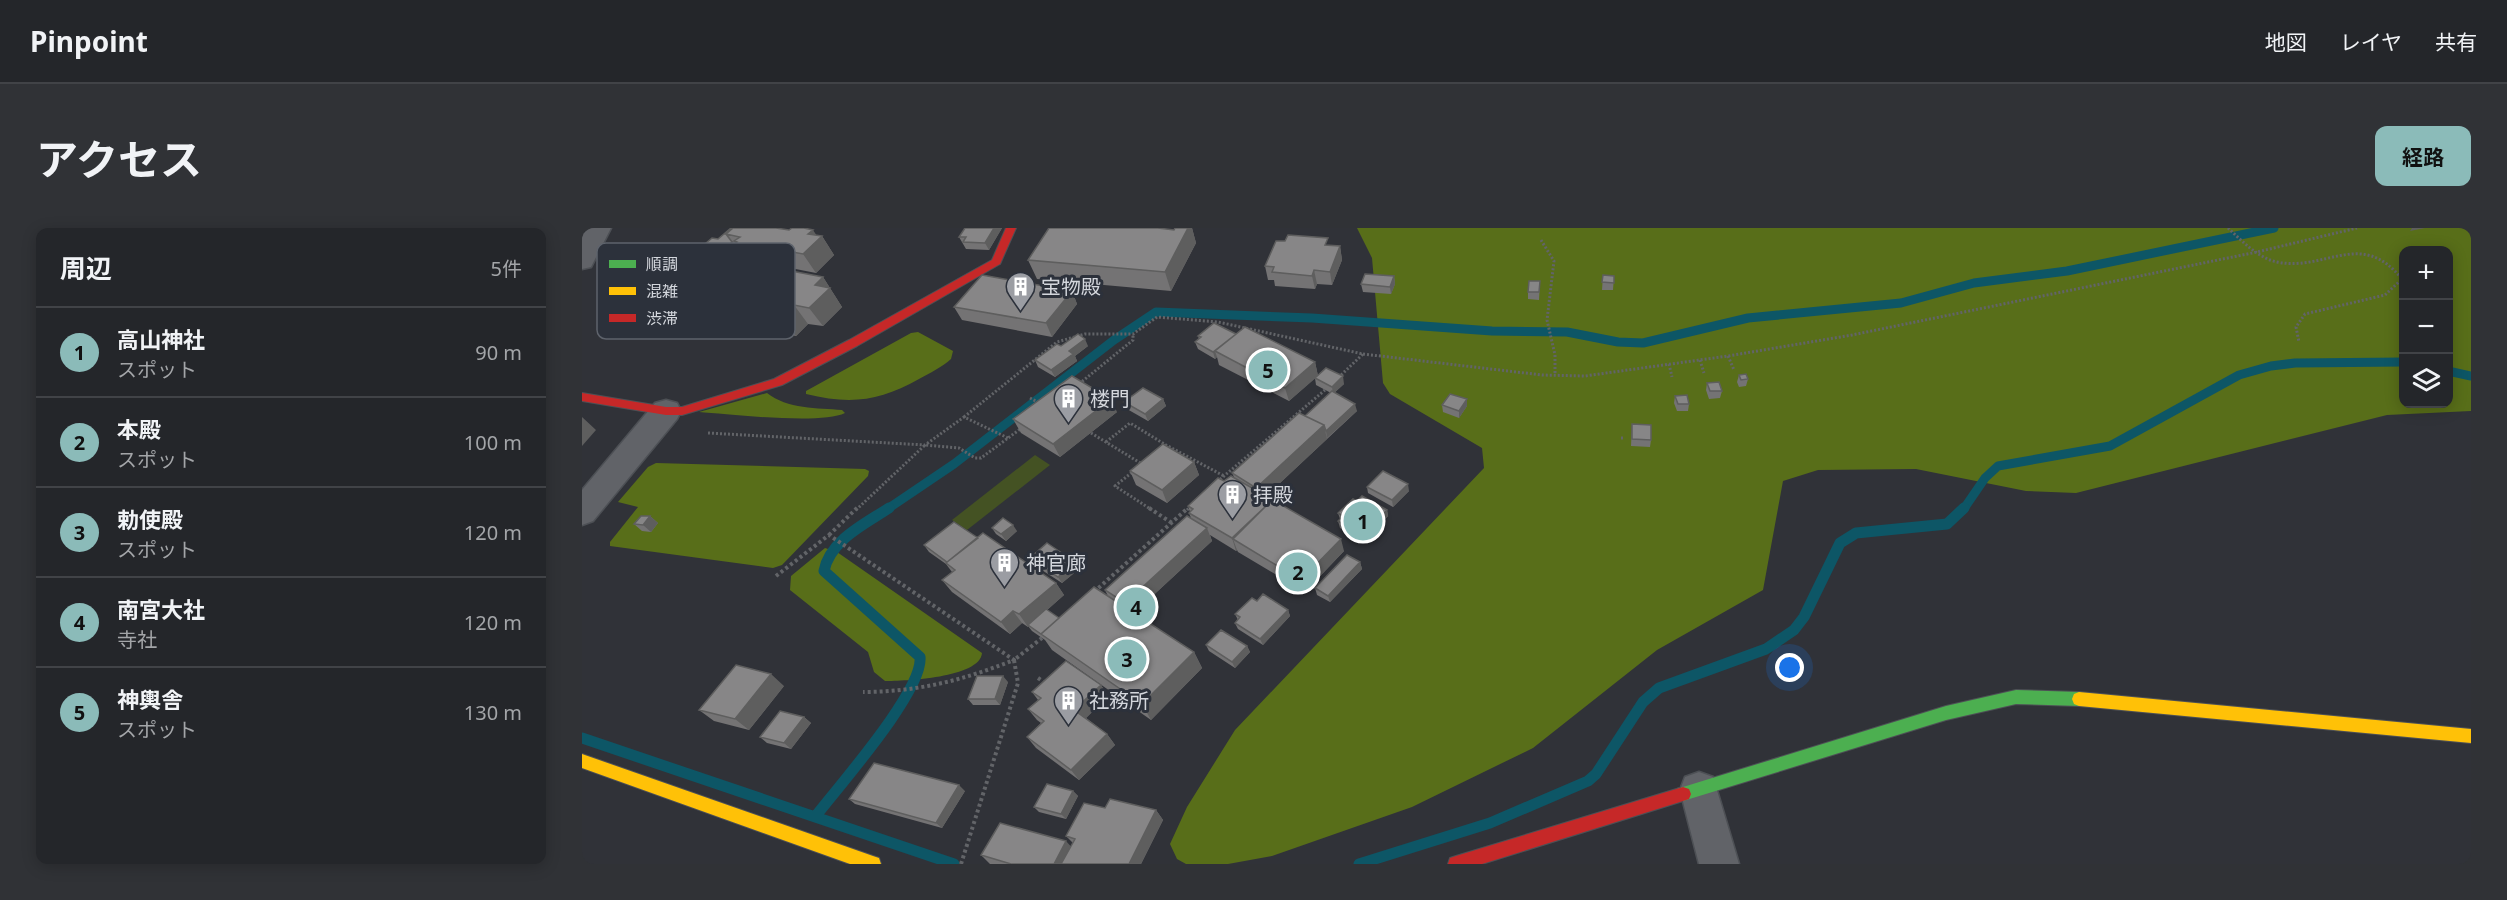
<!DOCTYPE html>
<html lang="ja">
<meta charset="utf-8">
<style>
:root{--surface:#24262a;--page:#303236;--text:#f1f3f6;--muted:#a3a5a8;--line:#414347;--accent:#8bbbb9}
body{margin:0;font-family:"Noto Sans","Noto Sans JP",sans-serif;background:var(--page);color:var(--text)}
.controls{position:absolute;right:18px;top:18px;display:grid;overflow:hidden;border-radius:12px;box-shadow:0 3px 15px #0003}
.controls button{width:54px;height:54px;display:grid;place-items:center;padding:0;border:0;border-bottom:2px solid var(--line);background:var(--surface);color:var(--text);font:30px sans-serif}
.you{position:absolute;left:1208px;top:440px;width:21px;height:21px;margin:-15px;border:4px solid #fff;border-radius:50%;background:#1a73e8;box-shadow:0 0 0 9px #1a73e833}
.badge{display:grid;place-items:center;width:39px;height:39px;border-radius:50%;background:var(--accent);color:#111;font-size:20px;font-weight:700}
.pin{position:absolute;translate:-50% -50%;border:3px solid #fff;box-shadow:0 2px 6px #0006}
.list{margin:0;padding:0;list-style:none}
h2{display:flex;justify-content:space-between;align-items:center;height:78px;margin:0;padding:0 24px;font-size:26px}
h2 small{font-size:20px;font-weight:400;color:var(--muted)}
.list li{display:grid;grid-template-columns:39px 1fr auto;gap:18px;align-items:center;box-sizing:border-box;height:90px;padding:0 24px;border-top:2px solid var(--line)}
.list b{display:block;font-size:22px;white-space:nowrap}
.list p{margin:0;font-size:20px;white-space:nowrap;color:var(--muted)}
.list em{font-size:20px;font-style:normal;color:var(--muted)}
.icon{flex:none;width:33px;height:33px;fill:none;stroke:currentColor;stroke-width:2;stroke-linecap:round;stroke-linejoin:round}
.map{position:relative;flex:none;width:1889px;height:636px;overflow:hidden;border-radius:12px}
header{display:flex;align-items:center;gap:36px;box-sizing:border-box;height:84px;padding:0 30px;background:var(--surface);border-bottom:2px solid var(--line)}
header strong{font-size:28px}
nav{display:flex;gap:33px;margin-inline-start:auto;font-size:21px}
.intro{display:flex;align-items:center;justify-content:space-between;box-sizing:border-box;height:144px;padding:0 36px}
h1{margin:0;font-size:42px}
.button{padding:15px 27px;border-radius:12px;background:var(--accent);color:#111;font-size:21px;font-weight:700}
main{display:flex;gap:36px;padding:0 36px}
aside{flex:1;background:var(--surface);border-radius:12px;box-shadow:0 3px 15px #0003}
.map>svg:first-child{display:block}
.green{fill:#445223}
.forest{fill:#586e19;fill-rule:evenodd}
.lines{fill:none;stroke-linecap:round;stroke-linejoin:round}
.stream-far1{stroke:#0d5666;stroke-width:9}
.stream{stroke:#0d5666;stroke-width:11}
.street-casing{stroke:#4d5055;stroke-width:3}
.fast-casing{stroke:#4d5055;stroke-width:2}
.slow-casing{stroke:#4d5055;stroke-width:2}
.jam-casing{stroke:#4d5055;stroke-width:2}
.path-far1{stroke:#626468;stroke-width:3;stroke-dasharray:2 2;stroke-linecap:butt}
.path{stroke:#626468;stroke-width:4;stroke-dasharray:3 3;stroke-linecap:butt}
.street{fill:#616368;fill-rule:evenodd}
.fast{fill:#4caf50;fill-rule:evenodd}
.slow{fill:#ffc107;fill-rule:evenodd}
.jam{fill:#c62828;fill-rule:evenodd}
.wall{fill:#747374}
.shaded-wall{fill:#5e5e5e}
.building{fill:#878687;stroke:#5e5e5e;stroke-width:1.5;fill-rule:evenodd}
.labels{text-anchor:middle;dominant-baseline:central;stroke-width:6;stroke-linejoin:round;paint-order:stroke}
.poi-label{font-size:20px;fill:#d4d7dd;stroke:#2c313b;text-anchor:start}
.key{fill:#2c313b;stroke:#5e636c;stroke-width:1.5}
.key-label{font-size:16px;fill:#d4d7dd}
</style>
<header>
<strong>Pinpoint</strong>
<nav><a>地図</a><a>レイヤ</a><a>共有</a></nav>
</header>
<div class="intro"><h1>アクセス</h1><a class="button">経路</a></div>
<main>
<aside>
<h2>周辺<small>5件</small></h2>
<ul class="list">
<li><span class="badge">1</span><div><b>高山神社</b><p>スポット</p></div><em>90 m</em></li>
<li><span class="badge">2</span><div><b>本殿</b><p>スポット</p></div><em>100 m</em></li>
<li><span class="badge">3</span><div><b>勅使殿</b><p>スポット</p></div><em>120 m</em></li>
<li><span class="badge">4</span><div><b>南宮大社</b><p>寺社</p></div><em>120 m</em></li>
<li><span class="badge">5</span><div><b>神輿舎</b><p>スポット</p></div><em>130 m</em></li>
</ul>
</aside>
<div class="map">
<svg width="1889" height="636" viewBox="0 0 1889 636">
<rect width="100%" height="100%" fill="#303238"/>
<!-- green -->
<path class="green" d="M453 227 468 237 385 302 370 292Z"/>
<!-- forest -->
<path class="forest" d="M775 0H1889V183L1805 187 1494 265 1444 263 1334 241 1236 242 1201 253 1181 362 1075 422 951 520 830 579 690 628 646 636H604L595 631 588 616 605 579 653 502 902 240 900 220 808 166 801 155 790 30ZM1822 22H1866V176H1822Z
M336 104 371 123 369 131C360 139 348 145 337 151 298 173 269 177 224 166V163L329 105Z
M185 165C205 181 236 180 260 182L263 185C239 197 147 186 117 184Z
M74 235 283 241 287 243 286 248 200 337 191 340 28 318V314L56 279 36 274 66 239Z
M243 320 255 324 400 425C398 450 322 453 303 453L292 444 286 424 208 362 209 348Z"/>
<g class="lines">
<!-- stream-far1 -->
<path class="stream-far1" d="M1866 143 1889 148
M304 282 372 236 532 112 574 84 730 90 910 103 985 104 1036 114 1061 115 1166 90 1319 75 1392 55 1485 43 1692 0
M1381 282 1403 250 1416 238 1528 218 1657 147 1689 138 1713 135 1822 134"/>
<!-- stream -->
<path class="stream" d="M0 510 372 636
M233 589C256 559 342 462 338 429L242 343C248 312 283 296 307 280
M777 636 908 595 1006 553 1014 546 1061 474 1077 460 1184 421 1212 402 1222 389 1258 315 1274 305 1365 296 1382 280"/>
<defs>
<path id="street" d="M3 0H29L9 39 0 41V7Z
M84 172 95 175 99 183 95 191 11 293 0 297V262L73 175Z
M1117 544 1131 549 1157 636H1117L1098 562 1103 549Z"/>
<path id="fast" d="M1434 462 1497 464 1502 466 1504 471 1502 476 1497 478 1434 476 1364 492 1101 573 1095 571 1093 566 1095 561 1101 559 1364 478Z"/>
<path id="slow" d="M1497 464 1889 501V515L1497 478 1492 476 1490 471 1492 466Z
M0 526 291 628 297 630 299 636H268L0 540Z"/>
<path id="jam" d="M424 0H434L418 36 275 118 200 157 100 187H84L0 173V165L84 179H100L192 151 267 112 410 32Z
M1101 559 1107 561 1109 566 1107 571 1101 573 900 636H866L868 630 874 628Z"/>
</defs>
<!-- street casing -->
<use href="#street" class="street-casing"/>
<!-- fast casing -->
<use href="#fast" class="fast-casing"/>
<!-- slow casing -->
<use href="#slow" class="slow-casing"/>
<!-- jam casing -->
<use href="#jam" class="jam-casing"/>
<!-- path-far1 -->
<path class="path-far1" d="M1646 0C1660 13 1676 30 1695 34 1744 44 1779 0 1820 51L1803 67 1723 86 1714 99 1717 114
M959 12 972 33 965 92 973 127V147
M781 126 960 147 1003 148 1146 128 1270 107 1675 24 1775 0
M1146 128 1152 142
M1118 132 1122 145
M1087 136 1090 149
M497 156 551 112V106
M448 170 459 176
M382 189 475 114 503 106H551L575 89 636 94 781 126 757 149
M126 205 343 217 382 189 426 210
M509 205 560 236
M1039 210H1043
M524 214 548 195 584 217
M580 220 584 217 642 248
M553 242 533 258 570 282
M635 254 743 162
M274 282 343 217 377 220 393 230H399L441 199
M605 282 610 277"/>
<!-- path -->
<path class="path" d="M567 280 590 295
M247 307 275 280
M194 348 247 307 432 432C382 452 335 464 281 464
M512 364 606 280
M456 450 465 456
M379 636 436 455 432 432 460 410"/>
<!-- street -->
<use href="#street" class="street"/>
<!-- fast -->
<use href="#fast" class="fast"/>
<!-- slow -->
<use href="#slow" class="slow"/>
<!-- jam -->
<use href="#jam" class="jam"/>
</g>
<!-- wall -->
<path class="wall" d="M149 0 201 1 240 8 252 27 234 45 193 37 190 40 241 49 260 79 241 98 226 96 214 108 132 91 112 109 76 102 60 83 100 62 108 55 106 53 135 30 123 28 117 21 136 11Z
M420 0 407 22 384 21 377 9Z
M593 0H610L614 15 589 63 455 51 446 32 592 2Z
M747 17 758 18 760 32 750 57 735 56 733 61 693 58 692 52H686L683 38Z
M1021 47 1032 48 1031 62H1020Z
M812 48 813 56 809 66 781 64 779 56Z
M958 53 957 72 946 71V64Z
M490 63 495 76 470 109 380 92 372 79Z
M654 106 733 134 736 148 762 156 752 165 775 183 684 268 762 323 723 364 656 324 655 322 654 323 628 307 630 313 552 385 612 424 620 440 569 492 470 422 463 412 450 403 446 398V399L440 395 428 406 370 364 360 352 370 344 364 336 347 324 342 317 396 310 474 355 482 367 465 382 477 390 526 368 523 362 609 290 607 285 608 284 606 278 642 253 652 249 650 245 723 188 749 165 734 157 733 150 707 173 637 137 635 129 633 131 616 121 613 114 617 111 616 108Z
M479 118H506L493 128 495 133 473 149 456 139 453 132Z
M1157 147 1166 151 1164 158 1157 159 1155 154Z
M1125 155 1140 163 1138 170 1127 171 1124 162Z
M1093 168 1107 176 1106 183H1095L1092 175Z
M581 171 584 178 566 193 545 181 542 174Z
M885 171V178L877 190 861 184 860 177Z
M535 184 478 229 439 205 431 191Z
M1050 196 1069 212 1068 219 1049 218Z
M612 234 617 247 585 275 554 257 548 243Z
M785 259 827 263 811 279 786 265Z
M775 273 805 282 806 288 782 314 758 300 756 293 758 291 756 285Z
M68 288 76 295 69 304 60 303 52 296Z
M410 300 435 303 424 313 414 306Z
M448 330 497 341 480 355 452 337Z
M778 334 780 341 748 374 735 367 733 360Z
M675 373 706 382 708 388 681 417 656 401 653 395 656 392 653 386Z
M624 417 665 418 668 424 653 440 627 423Z
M426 454 418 477H391L386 471Z
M519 457 526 468 504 490 525 506 533 517 497 552 454 520 445 509 459 495 455 492 446 481 456 472 450 464Z
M202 458 167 502 132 493 117 482Z
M222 489 229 495 209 521 185 515 178 509Z
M383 563 360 600 273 576 267 571Z
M491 563 496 568 484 591 457 584 452 579Z
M523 580 574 582 581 592 559 636H408L399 627 489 618 491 615 484 608Z"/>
<!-- shaded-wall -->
<path class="shaded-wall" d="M412 0H420L407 22 403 15Z
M606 0H610L614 15 589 63 583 44Z
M1830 0H1843L1828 3Z
M231 2 237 11 240 8 252 27 234 45 221 26 226 6Z
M150 14 155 21 143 32 137 25Z
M179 18 193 37 175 53 161 34Z
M758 18 760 32 750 57 748 44Z
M732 42 735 56 733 61 730 48Z
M812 48 813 56 809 66 808 59Z
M241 49 260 79 241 98 227 80 233 57Z
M119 57 134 76 111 64Z
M490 63 495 76 470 109 464 95Z
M117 72 132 91 112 109 97 90Z
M212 77 226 96 214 108 200 89Z
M656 107 633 123 635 129 633 131 631 124Z
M503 111 506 118 493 128 495 133 473 149 469 142 487 123Z
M733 134 736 148 707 173 703 160Z
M761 148 762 156 751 166 750 159Z
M529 171 535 184 478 229 471 216Z
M581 171 584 178 566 193 563 186Z
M885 171V178L877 190V183Z
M773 176 775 183 745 210 744 203Z
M0 189 14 202 0 218Z
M742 197 745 211 679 273 674 260Z
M612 234 617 247 585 275 580 262Z
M826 256 827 263 811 279 810 272Z
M685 277 651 311 655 322 654 323 650 310Z
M805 282 806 288 782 314 781 307Z
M68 288 76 295 69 304 61 297Z
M431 297 435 303 424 313 419 306Z
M625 300 630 313 550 387 543 375Z
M759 311 762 323 723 364 719 352Z
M493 334 497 341 480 355 476 349Z
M778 334 780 341 748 374 746 368Z
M474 355 482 367 446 399 437 386Z
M706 382 708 388 681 417 678 411Z
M431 383 440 395 428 406 419 394Z
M665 418 668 424 653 440 650 434Z
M612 424 620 440 569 492 560 476Z
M189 446 202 458 167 502 153 491Z
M421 448 426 454 418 477 413 471Z
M519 457 526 468 501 493 492 482Z
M222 489 229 495 209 521 202 515Z
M525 506 533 517 497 552 489 542Z
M377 557 383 563 360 600 354 595Z
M491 563 496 568 484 591 479 586Z
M574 582 581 592 559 636H547Z
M484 613 493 623 486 636H472Z"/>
<!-- building -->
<path class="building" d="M149 0H151L144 6 150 14 137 25 117 21 130 10 136 11Z
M151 0H194L207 2 210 0H222L231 2 226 6 240 8 221 26 179 18 161 34 241 49 233 57 248 60 227 80 212 77 200 89 117 72 97 90 60 83 88 59 100 62 109 54 106 53 155 14 152 13 158 9 144 6ZM119 57 131 60 123 67 111 64Z
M383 0H412L403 15 381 14 384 9H377Z
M467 0H576L592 2 593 0H606L583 44 446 32Z
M706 7 746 10 743 17 758 18 748 44 732 42 730 48 690 44 692 39 683 38 694 13H703Z
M783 46 812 48 808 59 779 56Z
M400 47 490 63 464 95 372 79Z
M1021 47 1032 48V55L1020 54Z
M947 53H958L957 64H946Z
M632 95 654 106 631 124 613 114 619 109 616 108Z
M663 99 733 134 703 160 633 123Z
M496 106 503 111 487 123 491 126 469 142 453 132 475 116 479 118Z
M744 140 761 148 750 159 733 150Z
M1164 146 1166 151 1159 152 1157 147Z
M490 148 529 171 471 216 431 191Z
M1137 154 1140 163H1128L1125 155Z
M561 160 581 171 563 186 542 174Z
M750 163 773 176 744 203 742 197 723 188Z
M868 166 885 171 877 183 860 177Z
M1105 167 1107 176H1096L1093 168Z
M717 185 742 197 674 260 650 245Z
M1050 196 1069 197V212L1050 211Z
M581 216 612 234 580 262 548 243Z
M801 243 826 256 810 272 785 259Z
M649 248 759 311 719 352 651 311 685 277 650 310 607 285 611 281 606 278 636 250 642 253Z
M780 268 805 282 781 307 756 293 761 288 756 285 771 271 775 273Z
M59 288H68L61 297 52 296Z
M605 288 625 300 543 375 523 362Z
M421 290 431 297 419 306 410 300Z
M372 294 396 310 365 334 342 317Z
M401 305 474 355 437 386 431 383 419 394 360 352 373 342 364 335Z
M465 315 493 334 476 349 448 330Z
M765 327 778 334 746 368 733 360Z
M512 359 612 424 560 476 459 406Z
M681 366 706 382 678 411 653 395 658 389 653 386 670 370 675 373Z
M464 381 477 390 459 406 446 397Z
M639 402 665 418 650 434 624 417Z
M484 433 519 457 492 482 525 506 489 542 445 509 462 493 446 481 459 470 450 464Z
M154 437 189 446 153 491 117 482Z
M395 448H421L413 471H386Z
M198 483 222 489 202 515 178 509Z
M292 535 377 557 354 595 267 571Z
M465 556 491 563 479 586 452 579Z
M528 571 574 582 547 636H479L493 611 484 608 502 575 523 580Z
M418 595 484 613 472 636H429L399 627Z"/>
<!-- icons -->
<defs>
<symbol id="building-pin" viewBox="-11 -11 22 30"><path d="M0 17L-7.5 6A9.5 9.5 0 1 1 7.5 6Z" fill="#9b9da3" stroke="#2c313b"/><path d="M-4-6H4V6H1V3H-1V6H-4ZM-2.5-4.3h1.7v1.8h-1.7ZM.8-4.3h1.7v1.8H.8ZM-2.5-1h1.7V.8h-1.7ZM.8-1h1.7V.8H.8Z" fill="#fff"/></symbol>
</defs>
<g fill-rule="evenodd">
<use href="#building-pin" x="422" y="42" width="33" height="45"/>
<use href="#building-pin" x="470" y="154" width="33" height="45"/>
<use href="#building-pin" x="634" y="250" width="33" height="45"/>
<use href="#building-pin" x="406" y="318" width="33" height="45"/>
<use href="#building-pin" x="470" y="456" width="33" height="45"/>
</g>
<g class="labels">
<!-- poi labels -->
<g class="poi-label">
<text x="459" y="58">宝物殿</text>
<text x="508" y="170">楼門</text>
<text x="671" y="266">拝殿</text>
<text x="444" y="334">神官廊</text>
<text x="507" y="472">社務所</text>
</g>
</g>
<!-- legend -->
<rect x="15" y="15" width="198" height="96" rx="9" class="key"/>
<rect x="27" y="32" width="27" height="8" fill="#4caf50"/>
<rect x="27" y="59" width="27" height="8" fill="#ffc107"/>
<rect x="27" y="86" width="27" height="8" fill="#c62828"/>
<g class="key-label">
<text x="64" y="42">順調</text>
<text x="64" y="69">混雑</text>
<text x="64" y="96">渋滞</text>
</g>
</svg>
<div class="controls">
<button>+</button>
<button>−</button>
<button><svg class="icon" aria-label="layers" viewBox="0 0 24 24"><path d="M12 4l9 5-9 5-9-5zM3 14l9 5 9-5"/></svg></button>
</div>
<div class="you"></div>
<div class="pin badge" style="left:781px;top:293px">1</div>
<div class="pin badge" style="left:716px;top:344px">2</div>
<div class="pin badge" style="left:545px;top:431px">3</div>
<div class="pin badge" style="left:554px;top:379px">4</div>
<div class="pin badge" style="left:686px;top:142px">5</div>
</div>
</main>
